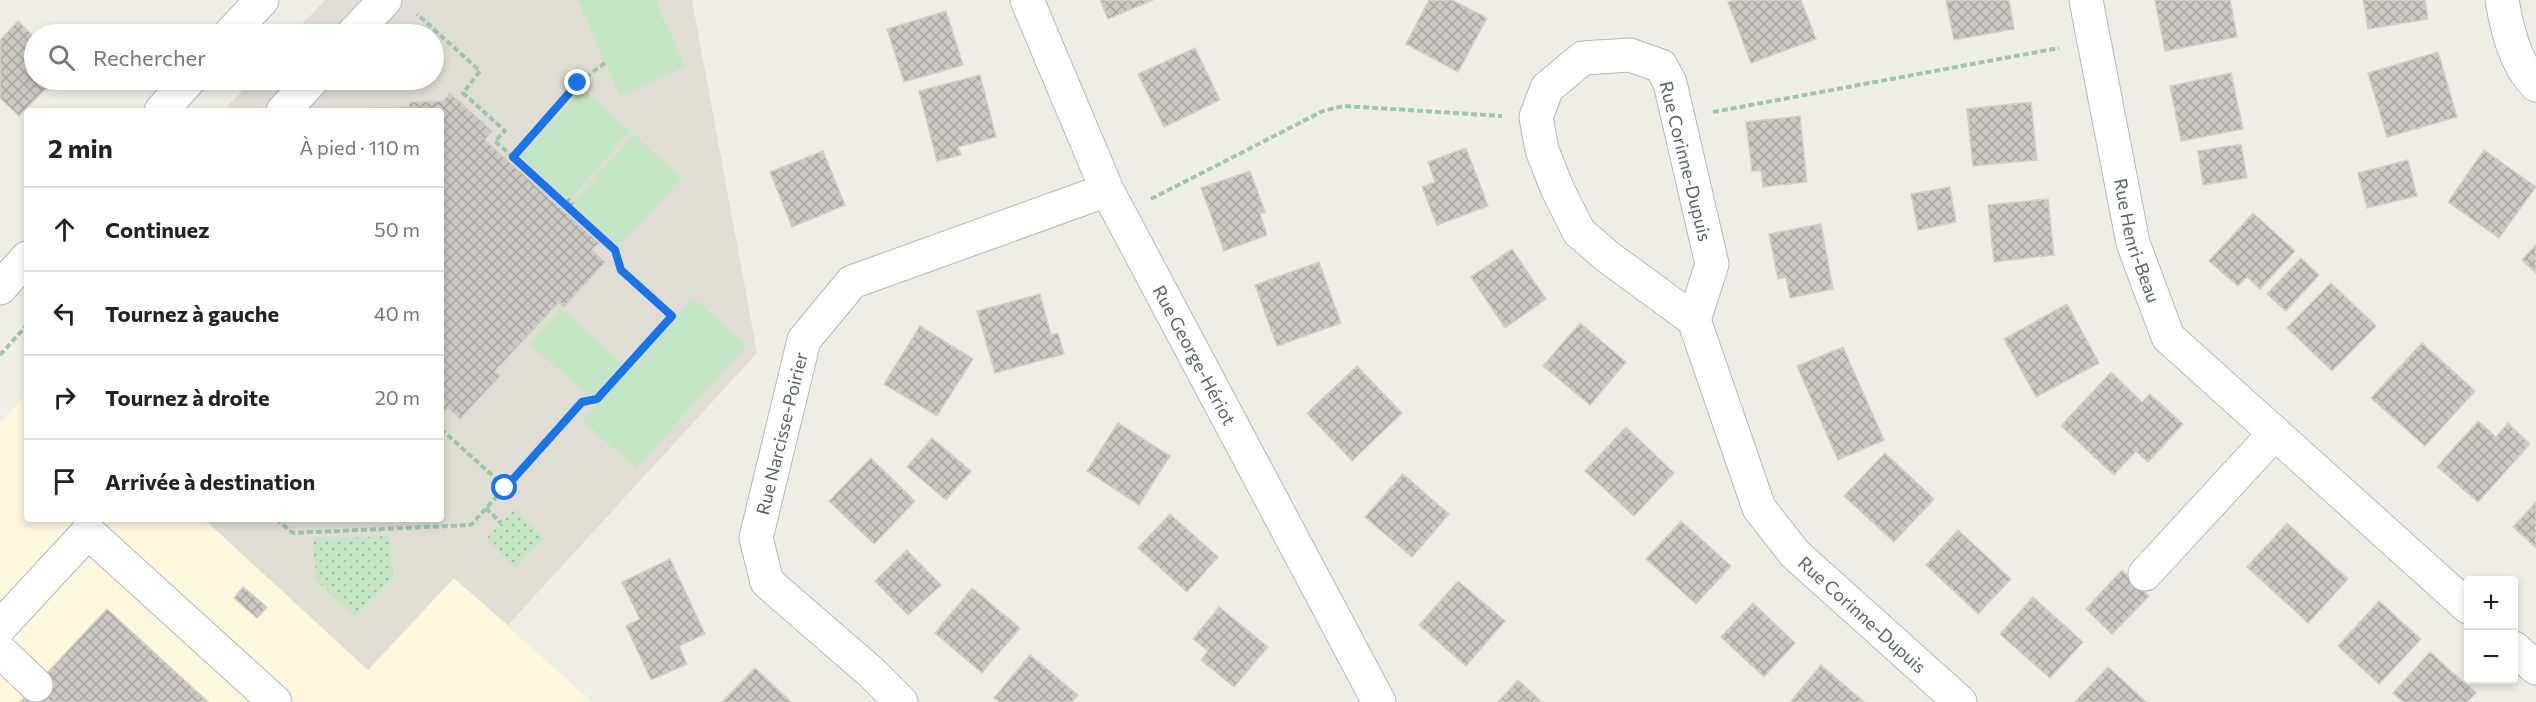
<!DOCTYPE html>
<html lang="fr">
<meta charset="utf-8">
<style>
:root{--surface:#fff;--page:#f6f6f6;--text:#222;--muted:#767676;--line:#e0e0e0}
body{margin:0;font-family:Commissioner,sans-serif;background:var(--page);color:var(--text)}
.controls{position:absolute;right:18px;bottom:18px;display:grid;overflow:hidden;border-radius:6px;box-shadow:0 3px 9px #0003}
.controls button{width:54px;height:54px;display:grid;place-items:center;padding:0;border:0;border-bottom:2px solid var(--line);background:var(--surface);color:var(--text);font:30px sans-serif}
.stop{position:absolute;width:18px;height:18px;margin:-14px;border:4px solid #1a73e8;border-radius:50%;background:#fff}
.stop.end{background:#1a73e8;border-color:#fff;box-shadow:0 2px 6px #0008}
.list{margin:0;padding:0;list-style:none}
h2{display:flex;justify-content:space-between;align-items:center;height:78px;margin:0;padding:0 24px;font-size:26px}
h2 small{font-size:20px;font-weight:400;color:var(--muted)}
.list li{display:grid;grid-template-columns:39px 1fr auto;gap:18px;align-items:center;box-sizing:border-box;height:84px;padding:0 24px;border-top:2px solid var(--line)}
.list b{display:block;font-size:22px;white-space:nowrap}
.list em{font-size:20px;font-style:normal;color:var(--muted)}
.icon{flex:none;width:33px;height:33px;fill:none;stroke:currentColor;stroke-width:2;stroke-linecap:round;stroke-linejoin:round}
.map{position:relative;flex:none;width:2536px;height:702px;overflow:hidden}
.search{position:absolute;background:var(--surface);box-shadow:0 3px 9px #0003;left:24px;top:24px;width:420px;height:66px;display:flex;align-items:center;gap:15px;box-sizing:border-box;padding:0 21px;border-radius:33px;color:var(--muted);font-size:22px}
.panel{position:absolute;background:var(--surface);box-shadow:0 3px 9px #0003;left:24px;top:108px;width:420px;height:414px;border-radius:6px}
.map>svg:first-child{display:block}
.commercial{fill:#fdf7de}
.education{fill:#dfddd4}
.grass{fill:#c4e6c6}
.park{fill:url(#park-dots)}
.building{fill:url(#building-cross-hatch);stroke:#d4d0c5;stroke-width:1.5}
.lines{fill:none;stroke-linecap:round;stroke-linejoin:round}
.minor-casing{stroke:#b6b8bc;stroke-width:35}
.path{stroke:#9ec6ac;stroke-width:4;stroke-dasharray:6 3;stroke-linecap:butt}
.minor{stroke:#fff;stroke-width:33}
.route{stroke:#1a73e8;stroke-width:8}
.labels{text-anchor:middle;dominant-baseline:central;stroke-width:6;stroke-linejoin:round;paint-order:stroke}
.street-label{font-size:18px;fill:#5e6166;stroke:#fff}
</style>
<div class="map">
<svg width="2536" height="702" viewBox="0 0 2536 702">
<defs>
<pattern id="park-dots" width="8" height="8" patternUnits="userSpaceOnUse" patternTransform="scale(1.5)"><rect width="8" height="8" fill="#c4e6c6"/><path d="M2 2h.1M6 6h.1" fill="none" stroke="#a2bea5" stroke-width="1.8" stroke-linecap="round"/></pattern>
<pattern id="building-cross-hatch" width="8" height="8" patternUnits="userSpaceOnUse" patternTransform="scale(1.5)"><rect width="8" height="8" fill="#cbc8c4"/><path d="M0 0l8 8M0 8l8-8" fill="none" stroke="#a8a6a3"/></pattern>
</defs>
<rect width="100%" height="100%" fill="#efeee6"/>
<!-- commercial -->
<path class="commercial" d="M27 394V519H204L368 670 454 578 592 702H0V423Z"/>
<!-- education -->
<path class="education" d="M325 0H692L757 353 508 625 454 578 368 670 204 519H441V111H223L252 80H434V34H293Z"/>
<!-- grass -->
<path class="grass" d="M578 0H655L685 67 620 96Z
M583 89 630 131 569 200 521 157Z
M634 135 681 178 620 246 572 203Z
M693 298 746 346 636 468 582 421Z
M561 309 623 365 592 399 530 344Z"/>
<!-- park -->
<path class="park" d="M514 510 544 538 515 567 486 539Z
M389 536 393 577 355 616 316 580 313 539Z"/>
<!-- building -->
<path class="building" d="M1100 0H1153L1108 19Z
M1429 0H1452L1487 18 1458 72 1406 44Z
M1735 0H1801L1816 39 1751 63 1728 2Z
M1946 0H2009L2014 29 1954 40Z
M2155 0H2230L2237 37 2165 51Z
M2363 0H2425L2428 19 2368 29Z
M946 11 963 65 904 82 887 29Z
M18 21 34 37V80H54L19 116 0 98V40Z
M1195 48 1220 100 1164 127 1138 74Z
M2438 52 2457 117 2387 137 2368 73Z
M2231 73 2243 129 2181 141 2170 86Z
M980 75 996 137 958 147 961 155 937 161 919 91Z
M450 93 492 131 485 140 599 243 592 250 605 262 564 307 559 302 495 371 500 376 460 419 448 408 441 413V111H371V108L409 107V102L443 101Z
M2031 102 2037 160 1973 166 1967 109Z
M1800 116 1807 182 1763 187 1761 171H1752L1746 122Z
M2241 144 2247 178 2203 185 2198 151Z
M1466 148 1488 206 1437 225 1422 187 1435 182 1428 162Z
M2484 150 2536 187 2499 238 2448 202Z
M823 151 845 205 792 227 770 172Z
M2408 160 2417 196 2367 208 2358 173Z
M1250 171 1265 212 1260 214 1267 235 1224 251 1201 188Z
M1950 187 1956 222 1918 230 1911 194Z
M2048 199 2054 255 1994 262 1988 205Z
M2253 213 2295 251 2260 289 2247 277 2238 286 2209 261Z
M1821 224 1833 289 1790 298 1786 277 1778 279 1769 234Z
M2536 245V273L2522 260Z
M1512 249 1546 299 1505 328 1471 277Z
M2301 258 2319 275 2286 311 2267 294Z
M1319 262 1341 323 1277 346 1255 285Z
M2331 283 2376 326 2332 371 2287 328Z
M1040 294 1051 335 1058 333 1064 354 995 373 977 311Z
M2067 304 2099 363 2036 397 2004 339Z
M1580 323 1626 362 1590 405 1543 366Z
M920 326 973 359 937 416 884 384Z
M2422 343 2475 391 2425 446 2371 398Z
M1843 347 1884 440 1838 460 1797 366Z
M1357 366 1402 413 1352 461 1307 413Z
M2111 372 2142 402 2150 394 2183 424 2148 462 2136 451 2114 475 2061 426Z
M2478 421 2496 437 2508 423 2530 444 2478 502 2437 467Z
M1118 423 1170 456 1139 505 1087 471Z
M1626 427 1674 473 1634 516 1585 471Z
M932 438 971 471 946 500 907 467Z
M1885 453 1934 499 1894 542 1844 496Z
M871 458 915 501 874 544 829 501Z
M1403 474 1449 514 1412 557 1365 517Z
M2536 502V548L2513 527Z
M1170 514 1218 557 1187 592 1138 548Z
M1681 521 1731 566 1696 604 1646 559Z
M2287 523 2348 579 2308 623 2247 567Z
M1958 530 2011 579 1978 614 1926 565Z
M907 550 941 585 908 615 875 581Z
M670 559 705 634 679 646 687 664 651 680 626 626 640 619 622 582Z
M2122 570 2149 596 2112 634 2086 609Z
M1458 581 1505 621 1466 666 1419 625Z
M243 587 267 607 257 618 234 598Z
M972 588 1020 628 982 673 935 633Z
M2033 597 2083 642 2050 678 2000 634Z
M2379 601 2421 639 2379 684 2338 646Z
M1753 603 1795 643 1764 677 1721 637Z
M1219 607 1268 647 1234 687 1201 660 1208 651 1193 639Z
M107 609 208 702H20Z
M2430 652 2476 693 2467 702H2403L2393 693Z
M1030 655 1078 695 1072 702H999L994 698Z
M1821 665 1864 702H1790Z
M2108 667 2146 702H2078L2076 701Z
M755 668 791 702H722Z
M1518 680 1542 702H1498Z"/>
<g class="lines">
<defs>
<g id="minor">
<path id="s1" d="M1027 0 1107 190 1379 702"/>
<path id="s2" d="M2086 0 2133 243 2168 337 2468 607"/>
<path d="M2502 0C2507 29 2515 64 2536 85"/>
<path d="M230 34 262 0"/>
<path d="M353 34 385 0"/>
<path d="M161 111 189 80"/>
<path d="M283 111 312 80"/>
<path d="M0 288 27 258"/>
<path id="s3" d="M1694 320 1712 264 1670 83 1661 66 1630 55 1583 58 1547 88 1536 117 1542 150 1557 188 1579 232 1608 257 1694 320 1759 508 1795 554 1960 702"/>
<path d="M2145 574 2275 433"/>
<path d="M0 627 88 532 275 702"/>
<path d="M2514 648 2536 668"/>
<path d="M0 651 36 685"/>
<path id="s4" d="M901 702 872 673 767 582 756 538 804 340 852 282 1107 190"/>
</g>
</defs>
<!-- minor casing -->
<use href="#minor" class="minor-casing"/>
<!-- path -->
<path class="path" d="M1713 112 2059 48
M513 157 578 83 605 63
M1151 199 1323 111 1344 106 1502 116
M565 203 569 200 572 203 569 208
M0 355 27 325
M441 429 505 487
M486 508 501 523
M276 519 293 533 471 525 582 402 597 399 672 316 621 270 615 250 495 141 505 131 463 93 480 71 417 14"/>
<!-- minor -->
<use href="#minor" class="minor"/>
</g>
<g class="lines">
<!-- route -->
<path class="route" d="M505 488 582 402 597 399 672 316 621 270 615 250 513 157 578 83"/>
</g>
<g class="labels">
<!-- street labels -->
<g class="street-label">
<text transform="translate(1686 161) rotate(76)">Rue Corinne-Dupuis</text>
<text stroke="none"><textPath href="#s2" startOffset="246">Rue Henri-Beau</textPath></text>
<text stroke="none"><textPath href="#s1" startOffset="393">Rue George-Hériot</textPath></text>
<text stroke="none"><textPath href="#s4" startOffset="333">Rue Narcisse-Poirier</textPath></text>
<text stroke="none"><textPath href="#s3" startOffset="1038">Rue Corinne-Dupuis</textPath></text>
</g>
</g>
</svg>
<div class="controls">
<button>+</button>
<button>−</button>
</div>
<div class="stop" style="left:505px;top:488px"></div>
<div class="stop end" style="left:578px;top:83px"></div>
<div class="search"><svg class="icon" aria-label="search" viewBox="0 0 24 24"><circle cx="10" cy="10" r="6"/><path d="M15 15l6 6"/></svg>Rechercher</div>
<section class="panel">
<h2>2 min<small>À pied · 110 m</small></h2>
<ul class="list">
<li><svg class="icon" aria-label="ahead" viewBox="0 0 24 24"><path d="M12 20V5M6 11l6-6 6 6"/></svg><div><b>Continuez</b></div><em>50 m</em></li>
<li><svg class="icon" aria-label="left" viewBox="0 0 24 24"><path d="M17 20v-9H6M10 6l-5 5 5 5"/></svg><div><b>Tournez à gauche</b></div><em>40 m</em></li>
<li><svg class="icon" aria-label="right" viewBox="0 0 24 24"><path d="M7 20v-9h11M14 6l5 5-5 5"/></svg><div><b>Tournez à droite</b></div><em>20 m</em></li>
<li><svg class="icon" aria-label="arrive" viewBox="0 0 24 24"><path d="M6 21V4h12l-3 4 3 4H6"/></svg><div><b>Arrivée à destination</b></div></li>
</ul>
</section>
</div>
